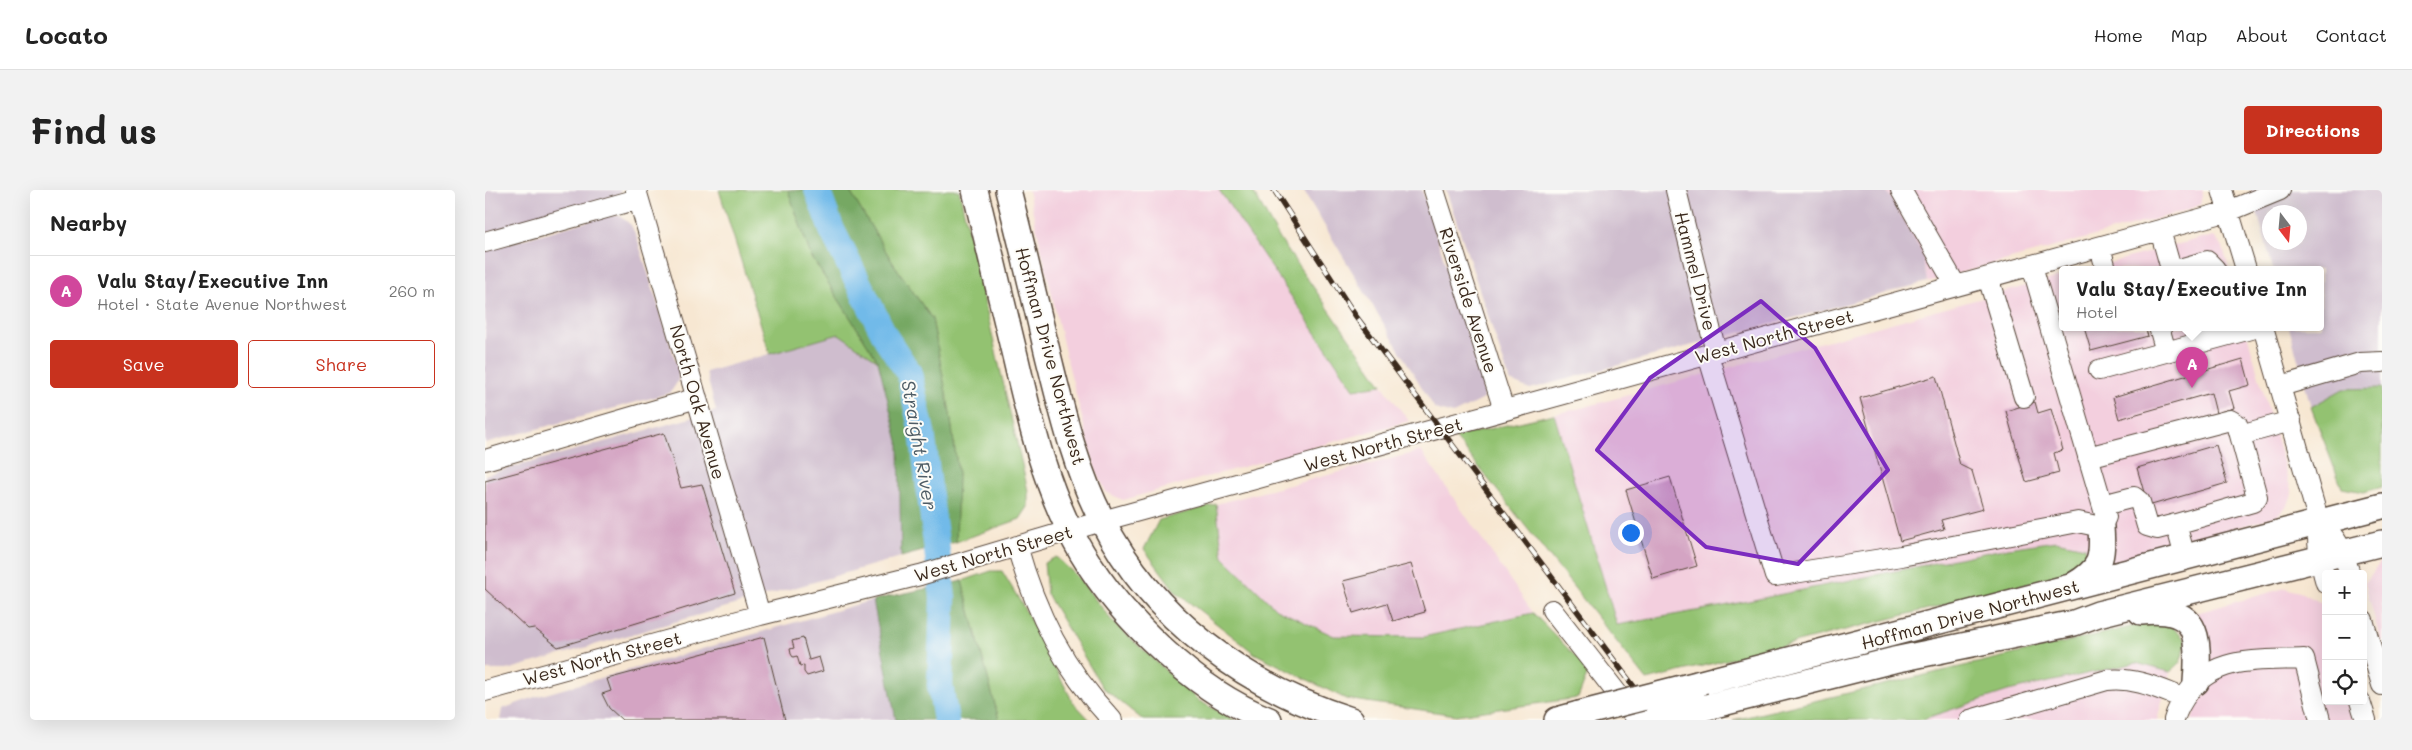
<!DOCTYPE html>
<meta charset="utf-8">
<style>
:root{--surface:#fff;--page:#f2f2f2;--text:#222;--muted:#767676;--line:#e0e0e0;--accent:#c8321e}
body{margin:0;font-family:Mali,sans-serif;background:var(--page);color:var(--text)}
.controls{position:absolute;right:15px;bottom:15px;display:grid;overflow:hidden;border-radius:5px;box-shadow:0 5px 20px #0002}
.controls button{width:45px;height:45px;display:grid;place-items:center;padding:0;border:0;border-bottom:1px solid var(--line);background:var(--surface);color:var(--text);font:25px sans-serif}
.compass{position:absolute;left:1777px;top:15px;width:45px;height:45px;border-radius:50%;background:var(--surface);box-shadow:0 5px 20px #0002;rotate:164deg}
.you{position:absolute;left:1145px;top:342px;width:18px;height:18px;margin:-12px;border:4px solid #fff;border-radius:50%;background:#1a73e8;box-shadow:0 0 0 8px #1a73e833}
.badge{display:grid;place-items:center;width:32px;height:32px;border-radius:50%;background:var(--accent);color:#fff;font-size:16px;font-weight:700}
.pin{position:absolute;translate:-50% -41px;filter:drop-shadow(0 1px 2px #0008)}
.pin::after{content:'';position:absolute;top:26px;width:18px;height:15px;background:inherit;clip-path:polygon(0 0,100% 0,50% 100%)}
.popup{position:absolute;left:1574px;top:76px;width:265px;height:65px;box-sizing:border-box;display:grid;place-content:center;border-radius:5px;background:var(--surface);filter:drop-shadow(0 1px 4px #0005);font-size:16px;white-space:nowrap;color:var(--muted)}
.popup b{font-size:19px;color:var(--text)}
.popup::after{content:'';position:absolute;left:50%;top:100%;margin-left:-10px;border:10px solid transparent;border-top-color:var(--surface)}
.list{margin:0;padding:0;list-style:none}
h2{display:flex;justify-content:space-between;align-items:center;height:65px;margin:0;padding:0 20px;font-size:21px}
h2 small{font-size:16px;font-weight:400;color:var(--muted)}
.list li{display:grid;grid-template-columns:32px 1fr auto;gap:15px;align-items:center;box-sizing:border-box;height:70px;padding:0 20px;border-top:1px solid var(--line)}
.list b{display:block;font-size:19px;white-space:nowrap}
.list p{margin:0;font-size:16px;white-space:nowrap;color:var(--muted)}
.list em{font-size:16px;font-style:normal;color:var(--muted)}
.actions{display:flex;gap:10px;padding:15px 20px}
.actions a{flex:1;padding:11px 0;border:1px solid var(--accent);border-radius:5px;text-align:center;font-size:18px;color:var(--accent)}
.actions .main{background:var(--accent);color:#fff}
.icon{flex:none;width:28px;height:28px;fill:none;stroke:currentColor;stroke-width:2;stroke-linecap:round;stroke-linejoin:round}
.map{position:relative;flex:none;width:1897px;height:530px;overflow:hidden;border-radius:5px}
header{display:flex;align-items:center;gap:30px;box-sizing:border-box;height:70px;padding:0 25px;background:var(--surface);border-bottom:1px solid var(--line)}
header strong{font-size:24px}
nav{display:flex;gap:28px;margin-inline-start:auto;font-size:18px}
.intro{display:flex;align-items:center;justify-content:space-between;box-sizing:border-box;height:120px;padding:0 30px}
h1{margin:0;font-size:35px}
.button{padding:12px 22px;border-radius:5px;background:var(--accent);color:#fff;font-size:18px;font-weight:700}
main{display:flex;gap:30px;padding:0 30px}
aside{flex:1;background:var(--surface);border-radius:5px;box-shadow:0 5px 20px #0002}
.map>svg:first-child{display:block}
.built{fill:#f3cfde}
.industrial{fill:#cfbdce;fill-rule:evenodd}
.green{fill:#93c271;stroke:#677648}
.forest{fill:#76a863;stroke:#586940}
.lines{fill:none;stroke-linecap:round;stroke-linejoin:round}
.river{stroke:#71bae9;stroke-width:26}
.building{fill:#d4a4c3}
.minor-casing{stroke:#574639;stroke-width:22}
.major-casing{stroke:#574639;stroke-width:28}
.minor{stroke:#fff;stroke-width:20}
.major{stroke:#fff;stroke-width:25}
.rail-casing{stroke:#3b2a1e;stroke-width:5.5}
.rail{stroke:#fdfcf7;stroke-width:4;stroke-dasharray:11;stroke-linecap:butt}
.major-bridge-casing{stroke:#574639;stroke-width:28;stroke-linecap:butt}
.major-bridge{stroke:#fff;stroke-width:25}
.marked{fill:#7b2cbf;fill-opacity:0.2;stroke:#7b2cbf;stroke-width:4;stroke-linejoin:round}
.labels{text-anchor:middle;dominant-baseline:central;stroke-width:4;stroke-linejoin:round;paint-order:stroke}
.street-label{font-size:18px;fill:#3b2a1e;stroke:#fdfcf7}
.water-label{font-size:19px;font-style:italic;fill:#4e5c65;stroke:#fdfcf7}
</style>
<header>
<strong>Locato</strong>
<nav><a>Home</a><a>Map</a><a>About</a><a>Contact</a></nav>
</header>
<div class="intro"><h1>Find us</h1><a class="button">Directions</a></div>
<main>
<aside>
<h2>Nearby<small></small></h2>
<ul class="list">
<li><span class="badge" style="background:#d1479c">A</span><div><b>Valu Stay/Executive Inn</b><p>Hotel · State Avenue Northwest</p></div><em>260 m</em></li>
</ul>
<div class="actions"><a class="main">Save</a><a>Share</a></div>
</aside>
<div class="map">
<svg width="1897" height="530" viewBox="0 0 1897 530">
<rect width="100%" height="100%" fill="#fdfcf7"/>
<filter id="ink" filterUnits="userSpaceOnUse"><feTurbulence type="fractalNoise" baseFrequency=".02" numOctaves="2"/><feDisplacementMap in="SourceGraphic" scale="10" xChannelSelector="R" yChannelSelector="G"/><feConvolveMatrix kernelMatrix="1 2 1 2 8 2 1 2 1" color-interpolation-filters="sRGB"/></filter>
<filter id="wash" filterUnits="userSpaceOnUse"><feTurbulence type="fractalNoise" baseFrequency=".0096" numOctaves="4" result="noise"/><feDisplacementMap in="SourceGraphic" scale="20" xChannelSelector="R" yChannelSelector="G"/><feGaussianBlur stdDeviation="1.12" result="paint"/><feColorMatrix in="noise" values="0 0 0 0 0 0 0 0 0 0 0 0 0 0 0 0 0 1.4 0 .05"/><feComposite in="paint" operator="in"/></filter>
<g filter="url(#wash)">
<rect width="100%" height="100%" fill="#f7e7d2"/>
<!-- built -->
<path class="built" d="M543 0H734L869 199 897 195 924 231 638 310 621 302 610 278 579 158Z
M1401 0H1718L1715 15 1696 22 1442 92 1437 63Z
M1729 47 1738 57 1744 79H1602L1717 48Z
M1578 86V137H1760L1807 304 1803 315 1792 326 1656 366 1590 382 1239 416 1132 435 1069 224 1096 218Z
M936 261 1048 423 938 447 849 446 791 419 737 367 731 314Z
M1897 370V456L1880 393Z
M1800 398 1818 403 1838 414 1841 422V511H1866L1871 530H1707L1711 516 1725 499 1721 454 1708 424Z
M1651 473 1685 482 1672 530H1435L1523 501Z"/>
<!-- industrial -->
<path class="industrial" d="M0 0H136V1L131 7 0 44Z
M818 0H937L998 193V209L968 224 950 219Z
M961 0H1401L1437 63 1442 92 1045 199 1025 191Z
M1766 0H1897V198L1858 199 1826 217 1804 137H1836V79H1788ZM1784 22H1814V52H1784Z
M125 25 135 26 146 35 152 48 194 182 193 191 185 203 0 253V60Z
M354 144 393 171 414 255 416 367 22 480H0V285L231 221 221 182Z
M388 410 411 530H15L17 519 50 507Z"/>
<!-- green -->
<path class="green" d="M234 0H303L326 66 393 171 354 144 285 164Z
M364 0H474L543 301V317L535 329 471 352 473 284 465 223 447 129 408 73Z
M734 0H767L796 51 897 195 869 199Z
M1897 198V297L1879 302 1857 298 1826 217 1858 199Z
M1069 224 1132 435 1239 416 1523 358 1571 351 1600 357 1604 371 1590 382 1162 490 970 247Z
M731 314 738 367 791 419 849 446 938 447 1048 423 1104 480 1093 508 971 525 861 509 769 463 691 402 659 359 674 330Z
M571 367 592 386 628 432 714 511 750 530H658L617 497 562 404 559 373Z
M506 381H517L538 416 588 512 605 530H514L477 391Z
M1682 432 1702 451 1695 473 1685 482 1651 473 1523 501 1435 530H1248L1654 435Z"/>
<!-- forest -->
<path class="forest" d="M303 0H364L408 73 447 129 465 223 473 284 471 352 416 367 414 255 393 171 326 66Z
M477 391 514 530H411L388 410Z"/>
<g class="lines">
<!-- river -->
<path class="river" d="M332 0 347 40 401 148 424 183 437 242 458 408 455 495 461 530"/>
</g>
<g id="blocks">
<!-- building -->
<path class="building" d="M1599 137H1660L1663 146 1606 161Z
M1758 169 1765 195 1744 201 1749 218 1731 223 1726 203 1634 229 1628 207Z
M1451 186 1475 275 1487 281 1498 319 1456 330 1459 339 1415 351 1375 208Z
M1550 212 1553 223 1566 219 1578 260 1569 263 1574 283 1541 292 1521 221Z
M179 243 196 298 217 294 250 403 73 457 49 438 43 439 0 399V291Z
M1731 255 1742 293 1663 316 1652 278Z
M1185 287 1212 376 1168 389 1141 300Z
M926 374 940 422 908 431 902 413 868 423 858 391Z
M279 447 300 530H137L124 518 117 504 126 501 122 489Z
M318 448 324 470 334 467 338 481 322 486 319 482V475L315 476 312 466 308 467 306 464 305 459 309 458 307 451Z"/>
</g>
</g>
<g filter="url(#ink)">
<use href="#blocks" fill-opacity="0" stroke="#574639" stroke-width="1"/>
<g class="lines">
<defs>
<path id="minor" d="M151 0 275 425
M949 0 1019 220
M1191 0 1231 162
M1416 0 1471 96
M1737 0 1761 79
M1675 40 1686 79
M0 52 153 9
M1615 57 1621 79
M1694 79 1722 71 1730 79
M1503 87 1539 207
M1674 137 1681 162
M1778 137 1834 332C1831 354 1835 372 1841 393
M1223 165 1290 386 1416 366 1593 332 1616 337 1621 327 1547 76
M1614 180 1773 137
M1796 196 1875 173 1897 172
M1755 245 1806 231
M1603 267 1745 230 1752 234 1772 307 1768 312 1691 334 1700 367
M0 270 212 208
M1618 315 1649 307 1655 312 1662 336 1672 339 1691 334
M1834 332C1854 350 1857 359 1865 384
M532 356C551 424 579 479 627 530
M1067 420 1153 530
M1878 430 1897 495
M0 501 275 425 435 385 617 331 1744 21 1795 0
M1875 511 1881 530
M1485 530 1622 490C1650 487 1672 498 1698 508
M1689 530C1692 519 1698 509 1705 500 1733 465 1778 471 1819 469L1835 530"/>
<path id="major" d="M490 0C504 56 517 113 531 170 546 235 562 304 597 363 619 400 647 432 679 461 709 489 746 515 784 530
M523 0C537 55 550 110 563 165 577 221 590 278 617 330 667 429 761 497 866 530
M1589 395C1617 379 1618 368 1616 337
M1656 422C1713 416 1715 444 1711 492
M1212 494 1897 316
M1226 516 1409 470 1589 433 1613 424 1897 353
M1072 530 1094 524"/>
</defs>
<!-- minor casing -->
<use href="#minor" class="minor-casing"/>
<!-- major casing -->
<use href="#major" class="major-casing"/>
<!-- minor -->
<use href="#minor" class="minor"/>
<!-- major -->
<use href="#major" class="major"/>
<defs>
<path id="rail" d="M789 0 870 125 1174 530"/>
</defs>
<!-- rail casing -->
<use href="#rail" class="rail-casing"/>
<!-- rail -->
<use href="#rail" class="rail"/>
<defs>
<path id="major-bridge" d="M1094 524 1212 494
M1169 530 1226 516"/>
</defs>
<!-- major-bridge casing -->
<use href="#major-bridge" class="major-bridge-casing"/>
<!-- major-bridge -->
<use href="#major-bridge" class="major-bridge"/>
</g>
</g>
<!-- marked area -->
<path class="marked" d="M1276 111 1330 158 1403 280 1313 374 1221 357 1112 260 1165 188Z"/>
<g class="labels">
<!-- street labels -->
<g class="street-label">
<text transform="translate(1211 81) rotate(76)">Hammel Drive</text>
<text transform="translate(984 110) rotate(72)">Riverside Avenue</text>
<text transform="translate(1289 146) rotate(-15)">West North Street</text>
<text transform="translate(566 166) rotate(75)">Hoffman Drive Northwest</text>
<text transform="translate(213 212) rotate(74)">North Oak Avenue</text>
<text transform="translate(898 254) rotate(-15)">West North Street</text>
<text transform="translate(508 363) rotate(-16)">West North Street</text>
<text transform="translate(1485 424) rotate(-15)">Hoffman Drive Northwest</text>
<text transform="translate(117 468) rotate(-15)">West North Street</text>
</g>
<!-- water labels -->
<g class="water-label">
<text transform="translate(435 255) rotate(80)">Straight River</text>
</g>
</g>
</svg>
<div class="controls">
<button>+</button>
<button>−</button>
<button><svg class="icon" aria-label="locate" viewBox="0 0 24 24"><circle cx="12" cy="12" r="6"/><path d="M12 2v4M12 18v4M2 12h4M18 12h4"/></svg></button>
</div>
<svg class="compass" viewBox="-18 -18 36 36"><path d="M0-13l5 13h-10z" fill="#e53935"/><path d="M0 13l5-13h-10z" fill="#767676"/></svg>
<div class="you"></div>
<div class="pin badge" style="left:1707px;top:198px;background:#d1479c">A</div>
<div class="popup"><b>Valu Stay/Executive Inn</b>Hotel</div>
</div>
</main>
